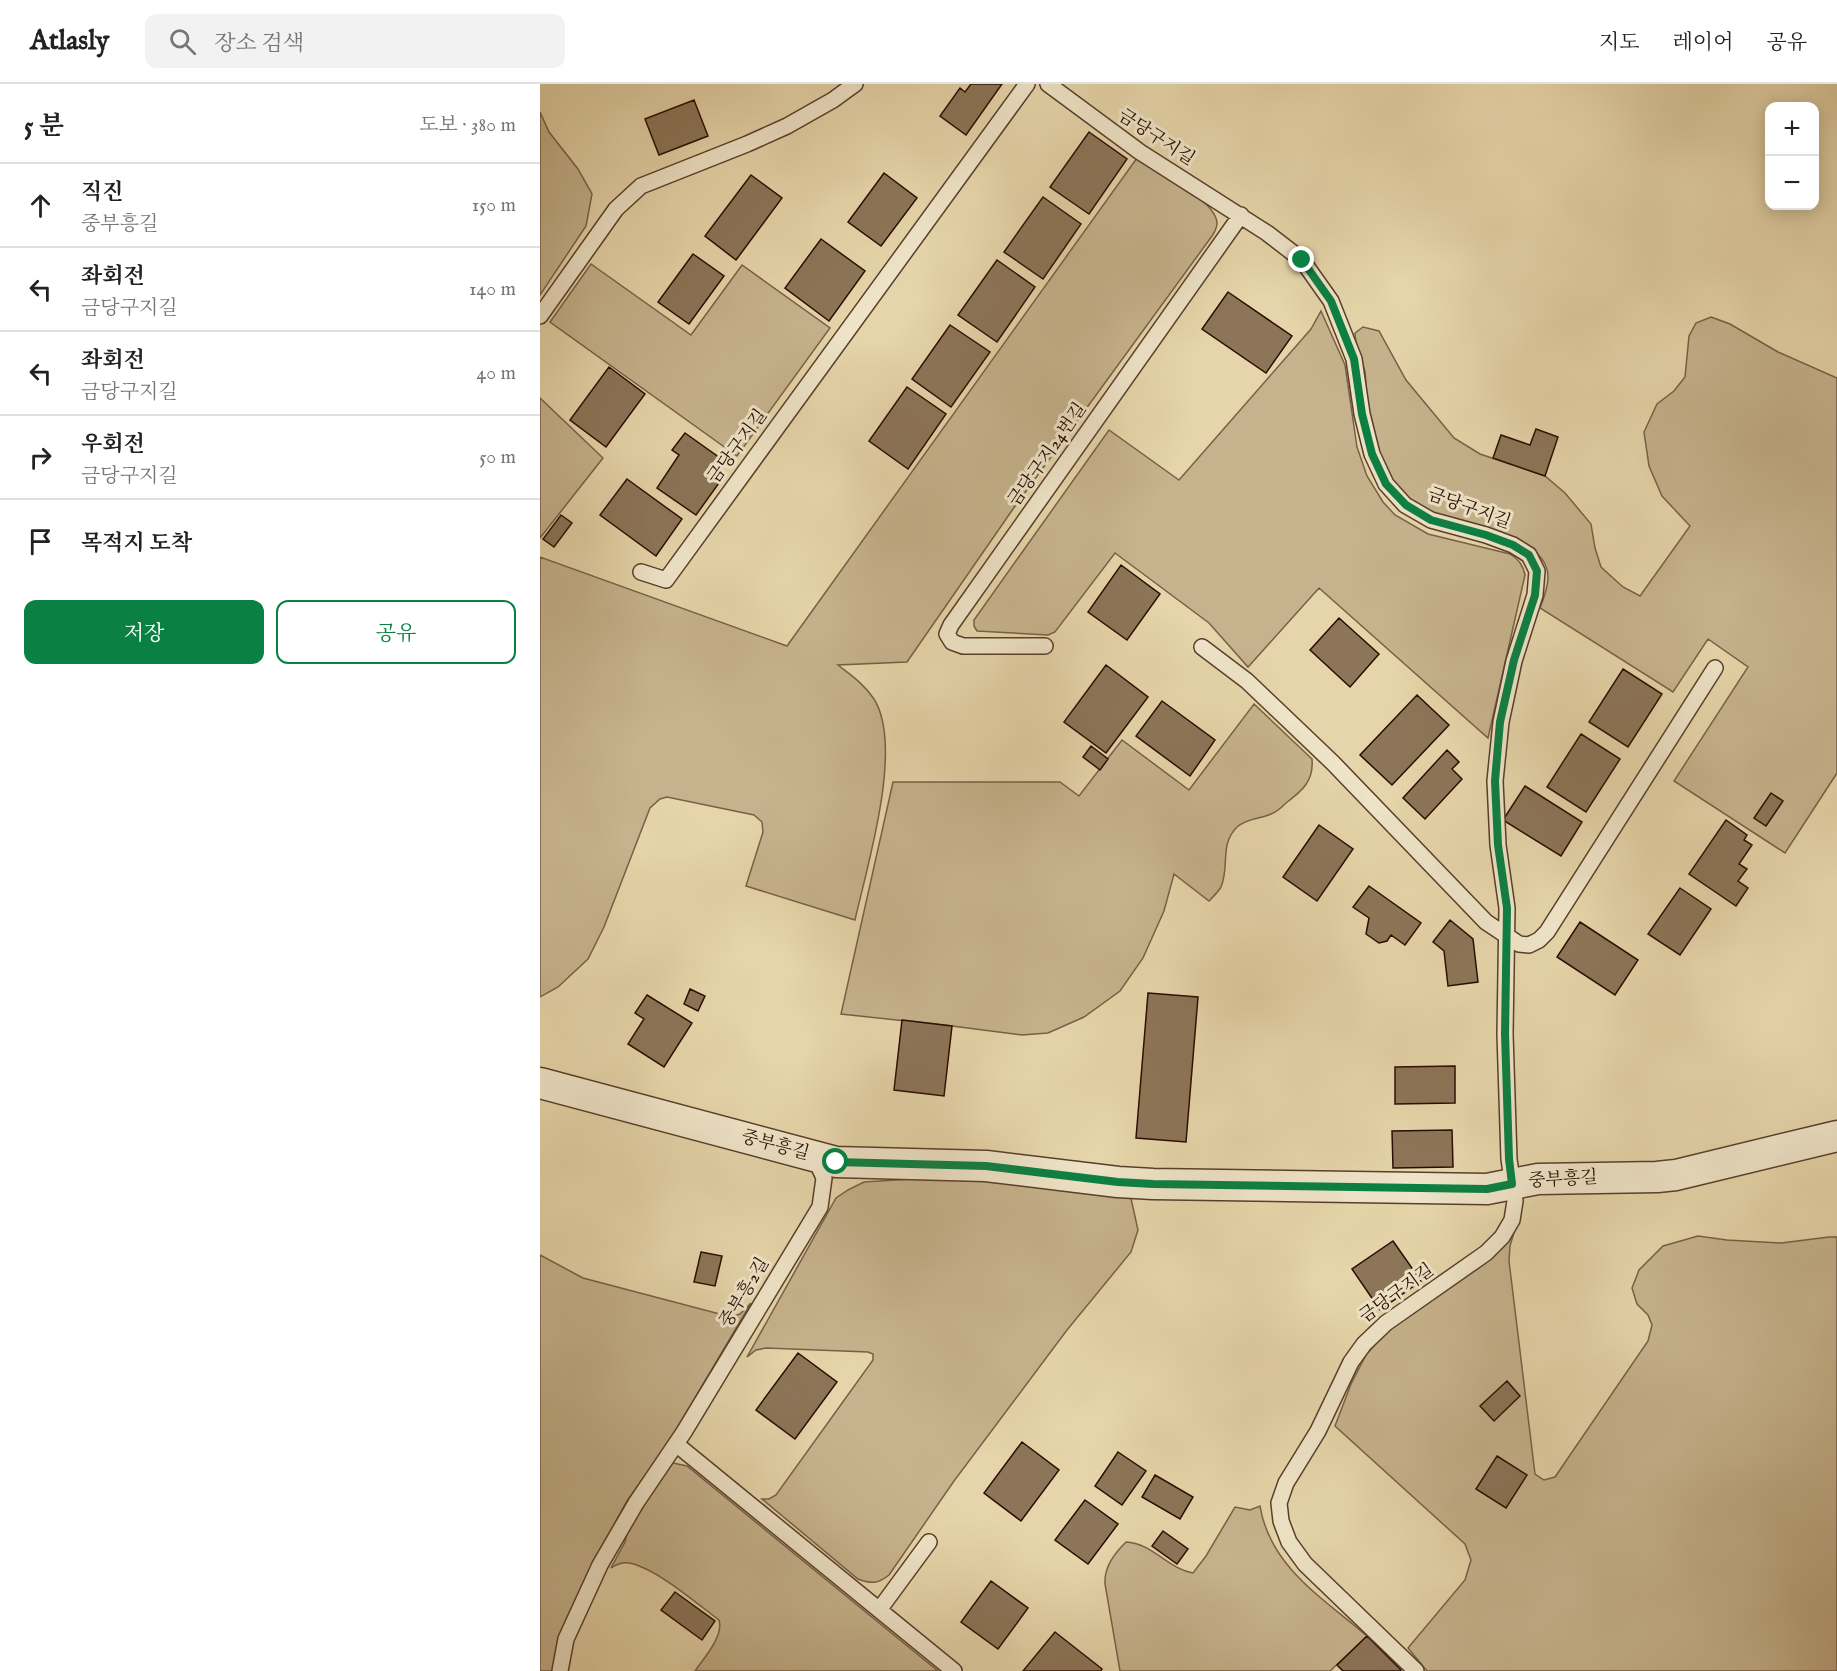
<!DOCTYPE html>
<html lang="ko">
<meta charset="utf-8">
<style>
:root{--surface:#fff;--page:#f2f2f2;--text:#222;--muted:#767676;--line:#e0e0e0;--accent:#0b8043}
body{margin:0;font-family:"IM FELL English","Noto Serif KR",serif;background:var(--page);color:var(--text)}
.controls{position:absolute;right:18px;top:18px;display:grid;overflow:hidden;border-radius:12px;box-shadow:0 3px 15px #0003}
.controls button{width:54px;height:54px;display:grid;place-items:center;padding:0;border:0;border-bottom:2px solid var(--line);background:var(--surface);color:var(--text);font:30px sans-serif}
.stop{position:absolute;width:18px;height:18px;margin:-14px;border:4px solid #0b8043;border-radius:50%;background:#fff}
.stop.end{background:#0b8043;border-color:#fff;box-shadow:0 2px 6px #0008}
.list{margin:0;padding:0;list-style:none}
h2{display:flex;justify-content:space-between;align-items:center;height:78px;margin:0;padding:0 24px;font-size:26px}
h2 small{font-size:20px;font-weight:400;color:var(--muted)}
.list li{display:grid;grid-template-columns:39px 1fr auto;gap:18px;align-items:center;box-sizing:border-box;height:84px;padding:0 24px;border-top:2px solid var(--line)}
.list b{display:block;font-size:22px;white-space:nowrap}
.list p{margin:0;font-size:20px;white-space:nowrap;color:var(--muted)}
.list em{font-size:20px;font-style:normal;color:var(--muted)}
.actions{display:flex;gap:12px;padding:18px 24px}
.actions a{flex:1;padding:14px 0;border:2px solid var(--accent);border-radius:12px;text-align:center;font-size:21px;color:var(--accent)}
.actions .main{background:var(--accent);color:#fff}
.icon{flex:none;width:33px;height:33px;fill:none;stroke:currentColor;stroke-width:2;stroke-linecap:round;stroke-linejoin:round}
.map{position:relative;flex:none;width:1297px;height:1587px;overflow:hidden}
header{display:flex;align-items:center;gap:36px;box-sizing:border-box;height:84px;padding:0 30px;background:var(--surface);border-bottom:2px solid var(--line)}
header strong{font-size:28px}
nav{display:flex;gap:33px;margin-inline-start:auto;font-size:21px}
.search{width:420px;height:54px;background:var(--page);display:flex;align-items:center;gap:15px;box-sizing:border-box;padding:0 21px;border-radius:12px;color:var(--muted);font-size:22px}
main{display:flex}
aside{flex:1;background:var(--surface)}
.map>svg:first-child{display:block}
.green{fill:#c6b38d;stroke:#786046;stroke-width:1.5}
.building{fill:#8c7558;stroke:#2a0c00;stroke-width:1.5}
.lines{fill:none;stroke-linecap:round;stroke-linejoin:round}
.service-casing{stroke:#593e2a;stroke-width:18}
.minor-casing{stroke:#593e2a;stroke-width:33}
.service{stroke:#efe4c8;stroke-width:15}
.minor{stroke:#efe4c8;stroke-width:30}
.route{stroke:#0b8043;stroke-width:8}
.labels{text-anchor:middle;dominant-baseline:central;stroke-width:6;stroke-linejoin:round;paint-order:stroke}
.street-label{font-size:18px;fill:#2a0c00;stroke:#efe4c8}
</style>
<header>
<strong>Atlasly</strong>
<div class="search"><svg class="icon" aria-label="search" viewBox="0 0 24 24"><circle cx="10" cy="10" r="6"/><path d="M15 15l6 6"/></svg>장소 검색</div>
<nav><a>지도</a><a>레이어</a><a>공유</a></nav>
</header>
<main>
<aside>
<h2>5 분<small>도보 · 380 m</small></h2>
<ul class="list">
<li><svg class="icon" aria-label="ahead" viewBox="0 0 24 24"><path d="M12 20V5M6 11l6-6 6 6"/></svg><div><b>직진</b><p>중부흥길</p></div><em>150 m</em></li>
<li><svg class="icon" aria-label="left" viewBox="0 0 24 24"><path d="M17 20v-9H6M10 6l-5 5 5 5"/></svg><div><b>좌회전</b><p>금당구지길</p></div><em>140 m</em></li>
<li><svg class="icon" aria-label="left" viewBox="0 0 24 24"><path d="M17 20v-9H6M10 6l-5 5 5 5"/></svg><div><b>좌회전</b><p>금당구지길</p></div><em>40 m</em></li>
<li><svg class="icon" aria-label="right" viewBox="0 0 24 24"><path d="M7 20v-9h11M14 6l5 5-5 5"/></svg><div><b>우회전</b><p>금당구지길</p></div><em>50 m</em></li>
<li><svg class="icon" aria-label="arrive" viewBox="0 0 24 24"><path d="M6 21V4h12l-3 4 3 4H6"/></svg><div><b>목적지 도착</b></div></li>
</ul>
<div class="actions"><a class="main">저장</a><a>공유</a></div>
</aside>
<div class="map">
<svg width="1297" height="1587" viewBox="0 0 1297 1587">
<rect width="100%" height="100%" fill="#e6d5aa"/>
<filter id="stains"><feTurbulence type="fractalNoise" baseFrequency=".00333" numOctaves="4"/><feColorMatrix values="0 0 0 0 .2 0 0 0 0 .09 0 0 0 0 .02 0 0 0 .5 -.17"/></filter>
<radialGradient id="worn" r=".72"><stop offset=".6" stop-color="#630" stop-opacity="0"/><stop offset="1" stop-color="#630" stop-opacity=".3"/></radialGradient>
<!-- green -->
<path class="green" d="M0 28 9 48 38 85 52 110 46 142 0 211Z
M597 74C616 86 676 116 677 139 677 143 674 149 672 152L473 425 367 578 298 581C312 592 324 600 334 615 364 663 327 782 315 836L206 802 223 748 222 738 214 731 127 713 120 715 110 724 64 843 48 875 18 903 0 913V473L247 562Z
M51 180 151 251 202 181 290 244 197 372 10 238Z
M781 227 805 281 817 363 827 392 843 418 855 431 888 450 970 470C979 476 983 481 985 491L948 654 779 504 708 583 669 539 575 469 515 548 508 551 437 547 434 542V536L569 346 639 396 771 245Z
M1171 233 1190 240 1238 268 1297 294V689L1245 769 1134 697 1208 583 1168 555 1133 608 1000 524C1004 514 1008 503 1008 493 1008 452 929 442 899 432 889 429 876 421 868 415 847 397 833 356 828 329 825 316 827 302 825 288 822 275 815 263 815 249L823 243 839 247 866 296 914 354 940 370 1005 392 1025 409 1051 440 1055 464 1061 483 1083 503 1100 512 1150 442 1122 412 1109 382 1104 348 1117 320 1134 307 1145 293 1149 252 1156 239Z
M0 314 63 374 0 454Z
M714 620 772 675C774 697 762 707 746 719 742 723 737 728 731 730 720 735 707 734 697 743 679 761 690 782 681 803 678 808 673 813 669 817L634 790 624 827 603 874 580 907 544 933 508 949 482 951 412 942 301 930 353 698H520L539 712 582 656 649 706Z
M403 1093 459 1096 590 1110 598 1146 591 1168 527 1246 414 1397 349 1491C338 1500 331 1500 318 1495L222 1415H229L236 1411 333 1276V1270L328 1268 226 1264 216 1266 207 1273 296 1114 308 1106 324 1098Z
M975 1145 970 1162 969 1177 995 1390 1004 1396 1015 1393 1108 1257 1112 1241 1108 1231 1097 1220 1092 1204 1099 1186 1123 1162 1158 1152 1187 1156 1241 1159 1289 1153H1297V1587H887L868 1564 925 1496 931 1476 925 1460 795 1342 811 1300 826 1271 845 1249 956 1170Z
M0 1171 43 1194 191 1233 200 1230 211 1219 129 1358 87 1417 54 1477 28 1534 14 1587H0Z
M133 1379 147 1382 398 1587H155C164 1574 184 1552 179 1536 156 1519 116 1484 89 1479 82 1478 77 1480 71 1484L85 1458 88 1446 127 1385Z
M720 1422C730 1483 784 1515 827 1552L790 1587H580L565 1500C564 1483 574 1470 586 1458 612 1459 628 1485 653 1489L666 1472 695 1423 710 1426Z"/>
<!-- building -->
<path class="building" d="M431 0H462L426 51 400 32 420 4 425 8Z
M154 16 168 52 119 71 105 35Z
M549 48 587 75 549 130 510 103Z
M344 89 377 114 341 162 308 138Z
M211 91 242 114 196 176 165 152Z
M503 113 541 140 503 195 464 168Z
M281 155 325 187 289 237 245 204Z
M153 170 184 192 149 240 118 218Z
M457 176 495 203 457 258 418 231Z
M688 208 752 252 726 289 662 245Z
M410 241 450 268 411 323 372 295Z
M69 283 105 310 66 363 30 336Z
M367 303 406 330 368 385 329 357Z
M996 345 1018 353 1005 392 953 374 961 351 990 361Z
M145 349 180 374 168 391 179 399 156 431 117 404 139 371 132 366Z
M87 395 142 435 116 472 60 431Z
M21 431 32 439 14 463 3 455Z
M581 481 620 510 587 556 548 528Z
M799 534 839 570 810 603 770 566Z
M566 581 608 613 566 669 524 638Z
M1083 585 1122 610 1088 663 1049 638Z
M877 611 909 641 852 701 820 671Z
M622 617 675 656 650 692 596 652Z
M1041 650 1080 675 1046 728 1007 703Z
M551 662 568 675 560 686 543 673Z
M907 666 919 678 912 685 922 695 885 735 863 714Z
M985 702 1042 738 1021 772 963 736Z
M1231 709 1243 717 1226 742 1214 734Z
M1186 736 1207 751 1204 756 1212 761 1199 780 1207 785 1198 797 1208 804 1196 822 1149 790Z
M779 741 813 765 777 817 743 793Z
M829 802 881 839 865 861 851 851 847 857 839 859 826 850 829 834 813 823Z
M1140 804 1171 825 1140 871 1108 850Z
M910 836 933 855 938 898 908 902 904 867 893 858Z
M1040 838 1098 876 1075 911 1017 873Z
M150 905 165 912 158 927 144 920Z
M608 909 658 913 646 1058 596 1054Z
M107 911 152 939 124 983 88 960 104 935 95 929Z
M362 936 412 942 404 1012 354 1006Z
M915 982V1019L855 1020V983Z
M912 1046 913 1083 853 1084 852 1047Z
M853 1157 881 1197 840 1226 812 1185Z
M161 1168 182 1172 175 1202 154 1198Z
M258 1269 297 1298 255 1355 216 1326Z
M967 1297 980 1312 954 1337 940 1322Z
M482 1358 519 1386 481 1437 444 1409Z
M578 1368 606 1387 582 1421 555 1402Z
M957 1372 987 1391 966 1424 936 1405Z
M615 1391 653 1413 640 1435 602 1413Z
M545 1416 578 1440 548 1480 515 1456Z
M623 1447 648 1465 637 1480 612 1462Z
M451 1497 488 1524 458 1565 421 1538Z
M135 1508 175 1537 162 1556 121 1526Z
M515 1548 562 1585 561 1587H483Z
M827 1552 861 1586 860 1587H803L797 1581Z"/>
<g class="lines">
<defs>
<path id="service" d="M508 0 600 68 727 149 762 176 791 217 814 275 822 330 832 370 846 400 865 421 891 436 946 451 973 461 989 471 997 487 995 511 974 577 961 638 955 697 958 761 967 824 965 950 969 1075 975 1117 972 1136 962 1153 946 1169 846 1239 824 1260 811 1278 778 1347 746 1399 739 1419 741 1437 749 1458 765 1480 876 1587
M0 232 76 125 101 102 207 60 247 42 293 16 315 0
M101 488 126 496 487 0
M505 562H423L412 558 407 550 411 541 701 131
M662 563 707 597 793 679 946 838 979 860 989 861 999 856 1007 848 1175 584
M136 1360 414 1587
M339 1526 389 1458
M20 1587 26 1555 60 1481 96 1419 144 1348 280 1123 284 1094 274 1072"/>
<path id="minor" d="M0 999 296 1078 446 1082 578 1098 613 1100 947 1105 998 1095 1117 1093 1136 1091 1297 1052"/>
</defs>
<!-- service casing -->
<use href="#service" class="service-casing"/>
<!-- minor casing -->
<use href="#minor" class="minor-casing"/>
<!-- service -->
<use href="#service" class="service"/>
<!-- minor -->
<use href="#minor" class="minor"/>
</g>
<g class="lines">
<!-- route -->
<path class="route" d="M296 1078 446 1082 578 1098 613 1100 947 1105 972 1100 969 1075 965 950 967 824 958 761 955 697 960 638 974 576 995 511 997 487 989 471 973 461 946 451 891 436 866 421 846 400 832 370 822 330 814 275 791 217 762 176"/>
</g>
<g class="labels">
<!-- street labels -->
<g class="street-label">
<text transform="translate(616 54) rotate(33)">금당구지길</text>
<text transform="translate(198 363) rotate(-54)">금당구지길</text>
<text transform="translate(508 371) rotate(-55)">금당구지24번길</text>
<text transform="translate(929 425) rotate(20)">금당구지길</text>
<text transform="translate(235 1062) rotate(15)">중부흥길</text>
<text transform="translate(1023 1096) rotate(-3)">중부흥길</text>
<text transform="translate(205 1209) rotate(-59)">중부흥2길</text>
<text transform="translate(857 1210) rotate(-36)">금당구지길</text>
</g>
</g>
<rect width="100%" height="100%" filter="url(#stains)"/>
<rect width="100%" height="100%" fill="url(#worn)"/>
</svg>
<div class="controls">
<button>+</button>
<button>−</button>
</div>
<div class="stop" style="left:296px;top:1078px"></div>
<div class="stop end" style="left:762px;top:176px"></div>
</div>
</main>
